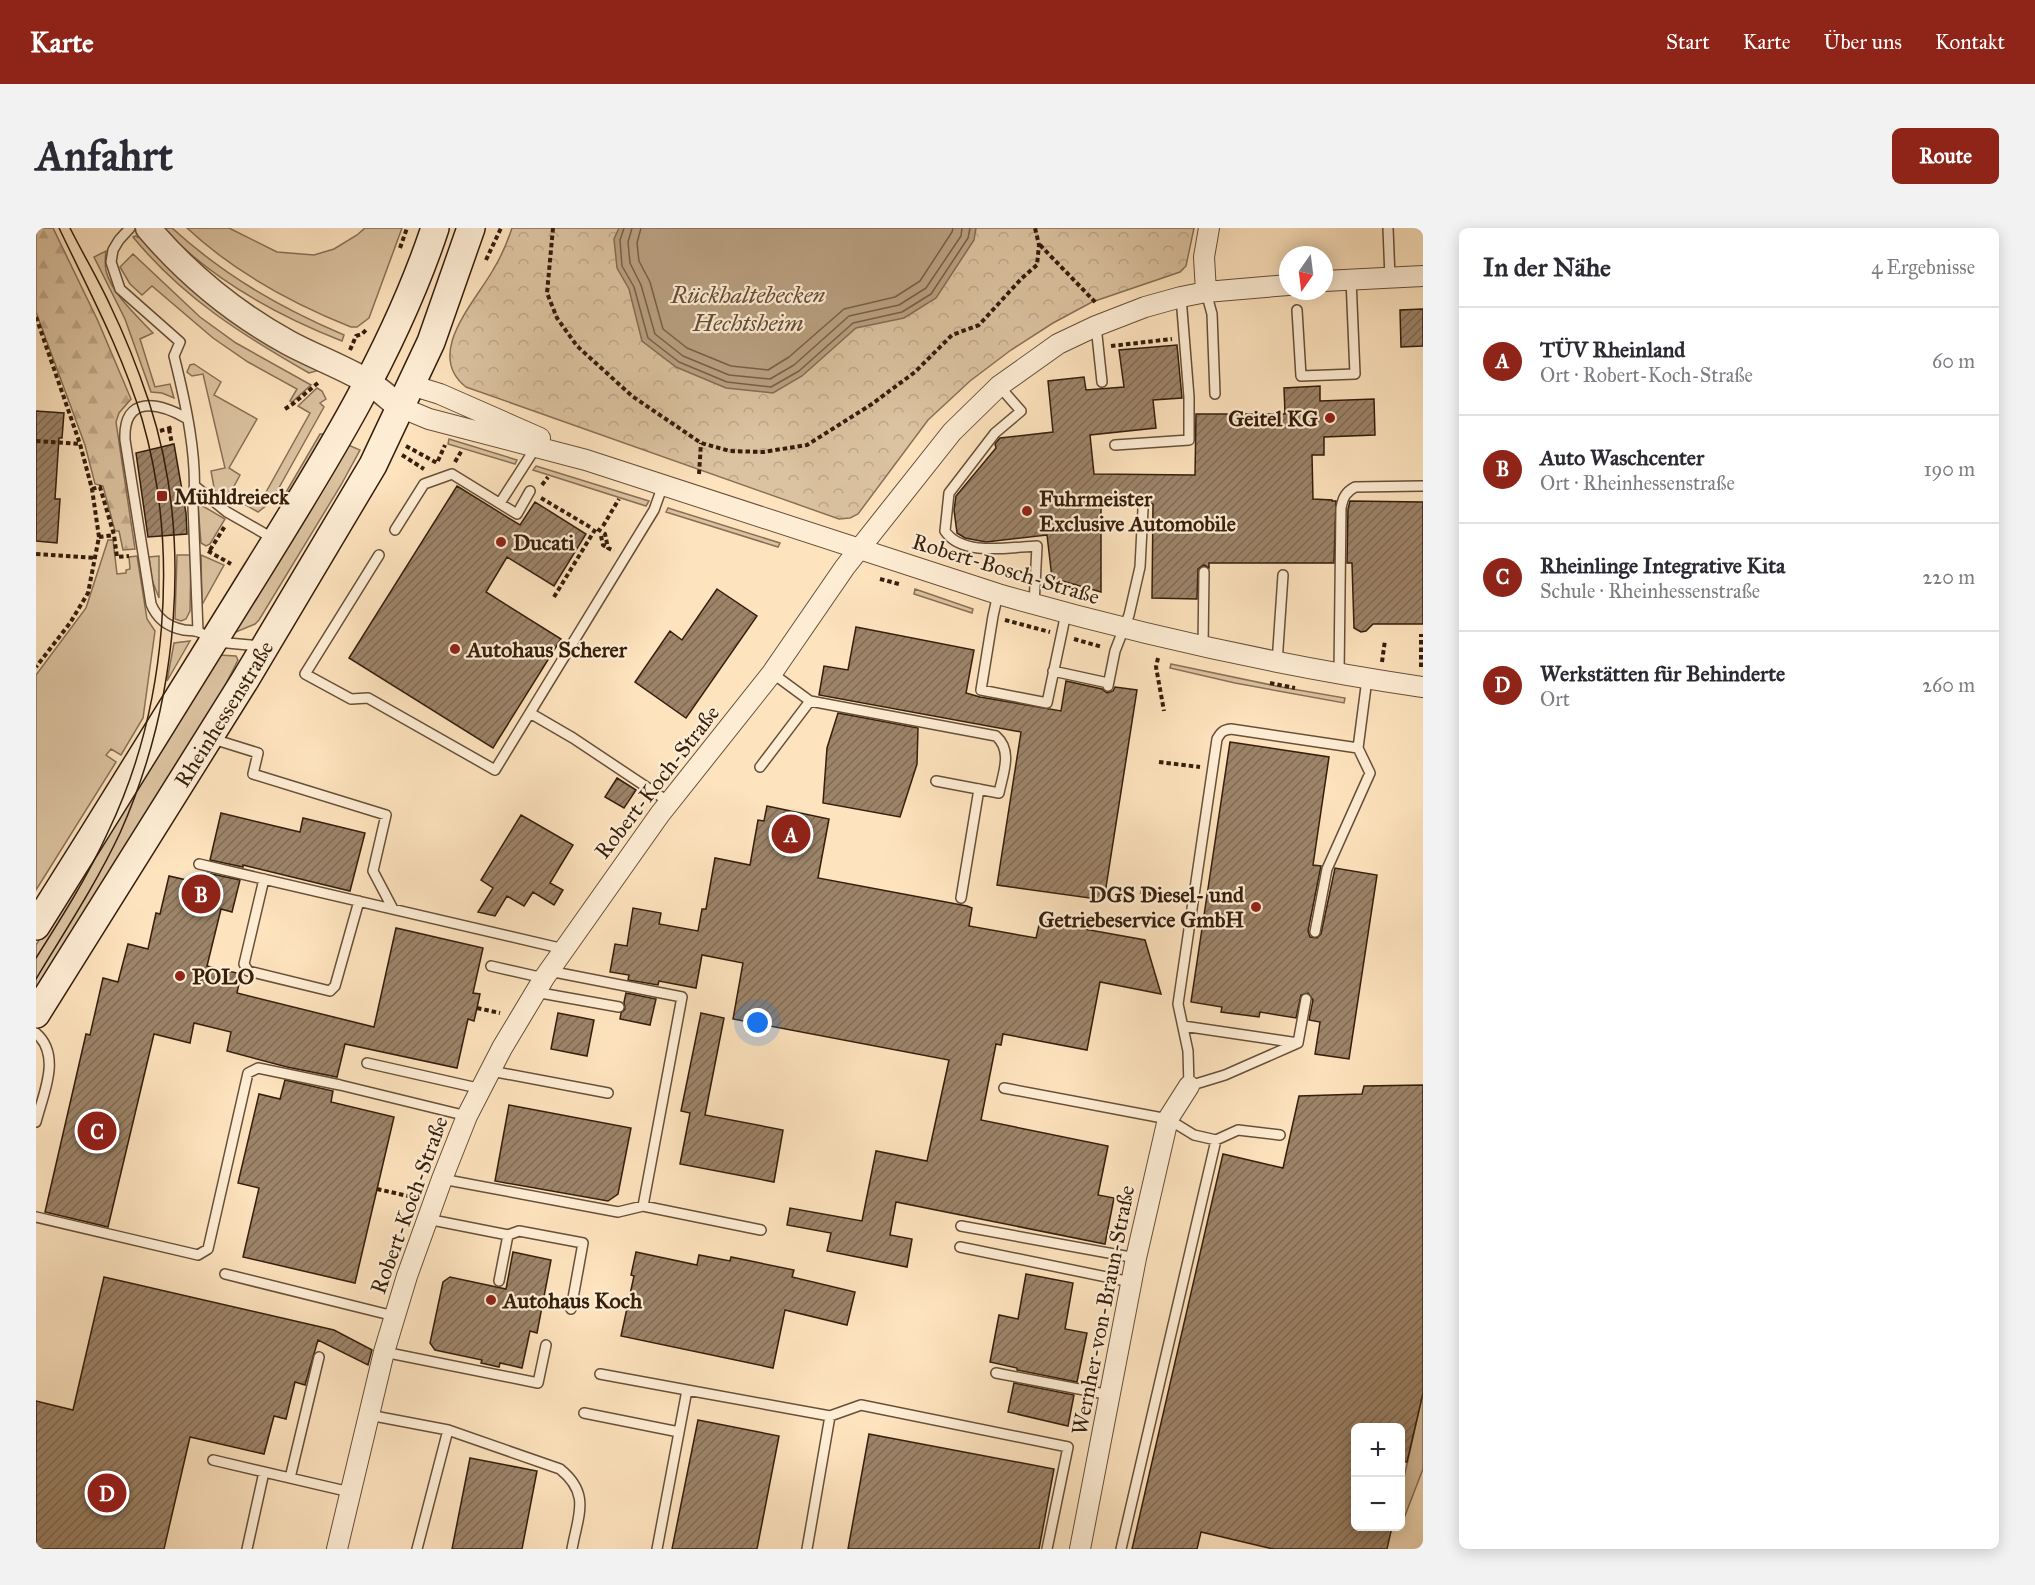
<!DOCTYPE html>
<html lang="de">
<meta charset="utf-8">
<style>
:root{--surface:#fff;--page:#f2f2f3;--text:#2b2b33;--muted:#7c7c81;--line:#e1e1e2;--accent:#8f2418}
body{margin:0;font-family:"IM FELL Great Primer",serif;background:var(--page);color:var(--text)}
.controls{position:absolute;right:18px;bottom:18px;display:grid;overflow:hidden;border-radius:9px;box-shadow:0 3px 15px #0003}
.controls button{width:54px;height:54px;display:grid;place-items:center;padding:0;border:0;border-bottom:2px solid var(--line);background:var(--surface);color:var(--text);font:30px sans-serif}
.compass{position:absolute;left:1243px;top:18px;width:54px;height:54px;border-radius:50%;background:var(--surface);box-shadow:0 3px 15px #0003;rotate:194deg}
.you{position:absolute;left:722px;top:795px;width:21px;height:21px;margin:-15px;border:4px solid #fff;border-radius:50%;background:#1a73e8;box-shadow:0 0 0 9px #1a73e833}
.badge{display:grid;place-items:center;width:39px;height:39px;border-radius:50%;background:var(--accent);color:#fff;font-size:20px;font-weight:700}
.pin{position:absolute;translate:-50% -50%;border:3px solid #fff;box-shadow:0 2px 6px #0006}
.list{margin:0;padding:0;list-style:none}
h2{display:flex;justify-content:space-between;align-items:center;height:78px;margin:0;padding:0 24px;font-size:26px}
h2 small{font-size:20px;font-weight:400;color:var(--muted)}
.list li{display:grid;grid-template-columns:39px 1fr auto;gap:18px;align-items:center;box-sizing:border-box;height:108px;padding:0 24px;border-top:2px solid var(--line)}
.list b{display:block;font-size:22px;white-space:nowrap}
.list p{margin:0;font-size:20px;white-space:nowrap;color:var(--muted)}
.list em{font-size:20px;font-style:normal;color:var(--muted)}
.map{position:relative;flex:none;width:1387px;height:1321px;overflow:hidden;border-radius:9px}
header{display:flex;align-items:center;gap:36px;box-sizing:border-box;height:84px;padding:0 30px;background:var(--accent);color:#fff}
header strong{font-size:28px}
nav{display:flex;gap:33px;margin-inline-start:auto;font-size:21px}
.intro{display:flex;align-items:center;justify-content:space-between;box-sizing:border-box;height:144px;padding:0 36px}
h1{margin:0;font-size:42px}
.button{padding:15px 27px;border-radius:9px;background:var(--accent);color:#fff;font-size:21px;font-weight:700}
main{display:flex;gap:36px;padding:0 36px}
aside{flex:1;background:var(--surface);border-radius:9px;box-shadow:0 3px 15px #0003}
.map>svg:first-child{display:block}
.grass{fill:#dbc2a0;stroke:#887056;stroke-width:1.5}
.forest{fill:url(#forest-firs);stroke:#887056;stroke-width:1.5}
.park{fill:url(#park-crowns);stroke:#887056;stroke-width:1.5}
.water{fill:#b9a081;stroke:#846c52;stroke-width:1.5}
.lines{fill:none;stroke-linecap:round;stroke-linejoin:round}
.shore{stroke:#775f46;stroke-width:1.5}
.building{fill:url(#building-hatch);stroke:#351e0c;stroke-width:1.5}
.service-casing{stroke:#674f38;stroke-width:12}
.minor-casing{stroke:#674f38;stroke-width:22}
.tertiary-casing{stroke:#674f38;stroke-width:27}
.secondary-casing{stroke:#351e0c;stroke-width:30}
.path{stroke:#351e0c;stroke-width:4;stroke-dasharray:4.5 3;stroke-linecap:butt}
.service{stroke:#feedd5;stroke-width:9}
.minor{stroke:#feedd5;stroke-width:20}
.tertiary{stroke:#feedd5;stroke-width:24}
.secondary{stroke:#feedd5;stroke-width:27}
.tram{stroke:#351e0c;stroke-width:1.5}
.poi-dot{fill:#8f2418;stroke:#feedd5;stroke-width:2}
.labels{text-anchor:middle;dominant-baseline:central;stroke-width:4.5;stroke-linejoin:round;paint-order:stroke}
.poi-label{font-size:22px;font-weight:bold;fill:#351e0c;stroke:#feedd5;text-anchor:start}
.street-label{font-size:22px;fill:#351e0c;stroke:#feedd5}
.water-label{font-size:24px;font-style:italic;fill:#634c35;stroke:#feedd5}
</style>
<header>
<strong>Karte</strong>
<nav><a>Start</a><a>Karte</a><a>Über uns</a><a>Kontakt</a></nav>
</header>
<div class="intro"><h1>Anfahrt</h1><a class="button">Route</a></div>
<main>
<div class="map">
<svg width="1387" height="1321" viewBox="0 0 1387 1321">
<defs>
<pattern id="forest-firs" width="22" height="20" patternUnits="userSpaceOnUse" patternTransform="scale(1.5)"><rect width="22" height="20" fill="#dbc2a0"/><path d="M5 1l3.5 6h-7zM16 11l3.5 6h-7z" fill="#bda689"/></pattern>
<pattern id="park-crowns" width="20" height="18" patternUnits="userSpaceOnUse" patternTransform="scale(1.5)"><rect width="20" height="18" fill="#dbc2a0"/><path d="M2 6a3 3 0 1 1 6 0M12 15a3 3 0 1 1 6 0" fill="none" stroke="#bda689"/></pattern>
<pattern id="building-hatch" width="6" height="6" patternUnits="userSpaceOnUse" patternTransform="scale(1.5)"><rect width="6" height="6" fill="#9d8469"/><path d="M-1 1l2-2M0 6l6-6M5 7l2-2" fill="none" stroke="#816b55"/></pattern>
</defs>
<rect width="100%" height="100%" fill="#fde3be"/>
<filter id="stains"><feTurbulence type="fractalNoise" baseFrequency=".00333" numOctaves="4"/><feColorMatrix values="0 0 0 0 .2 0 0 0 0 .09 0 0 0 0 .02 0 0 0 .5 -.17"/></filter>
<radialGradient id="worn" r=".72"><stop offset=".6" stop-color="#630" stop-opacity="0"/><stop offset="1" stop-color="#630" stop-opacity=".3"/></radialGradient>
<!-- grass -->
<path class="grass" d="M127 0H136C189 48 243 79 308 107L306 113C240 87 176 52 127 0Z
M151 0H193L241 24 278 27 298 21 321 7 329 0H366L333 90 321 99H315C255 75 198 44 151 0Z
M99 8 107 11 284 142 273 145C206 107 146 69 97 9Z
M70 23C69 30 69 37 70 43 76 66 101 88 117 105L104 111 119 159 134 156 138 170 126 165 115 164 89 91 58 29Z
M97 26 164 89 200 115 275 157 256 174 254 173 261 161 212 134 177 110 116 58 106 67 94 56 84 39Z
M158 136 185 154 178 167 221 191 193 240 204 247 196 262 186 269 179 265 175 243 189 240 167 146 156 148 151 144 154 137Z
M281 160 286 163 290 171 284 175 288 179 235 274 222 284 208 276 207 272 213 267 225 273 274 185 262 178Z
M284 206H288C278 226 269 253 249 266Z
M413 211 481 232 479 236 412 216Z
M310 216 324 222 305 257 223 392 219 396 200 404 198 403Z
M500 238 613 273 610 278 497 242Z
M165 277 189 291 174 316 170 318 165 315 162 278Z
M632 280 744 315 742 319 630 284Z
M72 312H77L81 346 90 345V342L94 341 93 329 101 328 111 391 119 403 107 490 85 527 75 521 70 527 80 534 0 662V447L50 380Z
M141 327H155L154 383 150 391 145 393 139 391Z
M165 327 188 337 167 375 166 374Z
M123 328V370L116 352 113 329Z
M879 361 937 381 936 385 878 366Z
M154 413 131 453 138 415Z
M182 427 200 428 202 432 172 491 0 767V717Z
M1135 436 1245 459 1309 470 1308 475 1199 455 1134 440Z
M1387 1165V1241L1365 1298V1263Z"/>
<!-- forest -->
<path class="forest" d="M0 0H17L62 93 95 171 83 185 80 194 99 321 87 322 83 303H79L67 258 59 256 49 217 0 84Z"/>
<!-- park -->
<path class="park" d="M476 0H1158L1150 38 1144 44 1056 74 1017 95 975 122 934 153 892 192 822 286 814 290 803 291 430 159C388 126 439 74 457 42 465 29 471 15 476 0Z"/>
<!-- water -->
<path class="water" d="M583 0H940L938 12 900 70 868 90 820 100 766 148 737 165 690 160 640 139 606 113 593 61 581 40 578 11Z"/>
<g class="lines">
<!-- shore -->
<path class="shore" d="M588 0 584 12 586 38 598 59 612 110 643 134 691 154 735 159 763 143 817 95 866 84 895 66 932 10 934 0
M596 0 592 14 594 35 605 57 619 106 647 128 693 147 734 151 758 137 813 88 863 77 890 60 925 8 926 0
M605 0 601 15 603 33 614 54 627 101 651 120 695 138 732 142 753 129 808 81 859 69 884 53 916 4 917 0"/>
</g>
<!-- building -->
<path class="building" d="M1387 81V118L1365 119 1364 82Z
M1141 117 1146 170 1117 172 1120 200 1054 207 1058 246 1159 247 1160 186H1249L1248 160 1284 158V173L1338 171 1339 207 1288 209V227H1276L1277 271 1296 272V273H1300L1298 335H1173V340L1168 337 1162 341 1161 371 1116 370 1117 276 1107 274 1065 276V364L1016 350 1011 307 950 314 929 310 921 305 918 282 920 268 960 220 959 216 964 210 1017 204 1012 153 1048 149 1050 162 1088 159 1083 122Z
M0 183 28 185 26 210H23L19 271H24L21 315 0 313Z
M138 216 150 285 151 306 112 309 100 225Z
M421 258 484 297 499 274 550 306 518 358 471 329 450 364 525 411 457 520 313 430Z
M1314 273 1387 274V396H1337L1330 403 1325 404 1318 400 1316 335H1311L1312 281Z
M681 361 721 388 650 490 599 454 634 403 646 412Z
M820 399 938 422 930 465 944 469 1025 483 1030 453 1066 461 1071 465 1077 463 1079 459 1101 462 1068 672 961 657 985 504 783 467 788 438 812 442Z
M802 485 882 500 881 536 864 589 787 575 791 520Z
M1194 514 1293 529 1277 637 1285 638 1272 703 1274 709 1281 710 1285 706 1299 640 1341 647 1313 831 1279 826 1284 794 1273 792 1277 772 1272 765 1265 767 1260 790 1224 784 1223 789 1185 784 1186 779 1155 774Z
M581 550 600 562 588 580 569 569Z
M731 578 793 591 782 650 931 678 936 680 933 698 1000 710 1004 693 1109 712 1125 766 1064 754 1051 822 967 806 965 817 960 816 945 892 1072 918 1062 967 1078 970 1069 1016 860 974 854 1007 876 1011 871 1039 791 1023 795 1005 751 997 754 980 826 993 840 923 891 933 913 832 697 791 707 735 666 727 660 760 623 753 622 757 592 752 593 747 574 744 579 716 591 718 597 680 625 685 623 696 662 703 666 681H670L679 630 714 637 722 592 728 593Z
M185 585 264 604 267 590 329 605 314 663 207 637V639L174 632Z
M485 587 537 617 514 655 527 662 518 677 497 664 488 678 471 668 459 688 442 684 457 660 445 652Z
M171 645 204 652 196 684 185 681 171 738 205 746 201 765 338 799 360 700 447 720 437 765 444 766 441 780 438 793 432 791 421 840 309 816 301 849 251 839 191 823 195 804 158 795 154 815 118 806 72 999 9 984 50 806 54 807 67 750 82 754 92 716 112 721 120 685 124 686 133 648 168 656Z
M590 765 620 771 614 797 584 791 585 785 589 781 588 774Z
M522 785 558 792 551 828 515 821Z
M665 785 688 790 669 887 747 902 738 954 644 936 654 885 645 883Z
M249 852 297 863 295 874 358 889 319 1055 207 1029 223 960 202 955 223 866 244 871Z
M1387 857V1165L1371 1234 1365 1233V1200H1320V1299H1356L1351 1321H1237L1165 1304 1161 1321H1096L1187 926 1247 940 1263 868 1326 866 1328 858Z
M473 877 595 900 582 966 572 973 459 953Z
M477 1024 515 1032 501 1105 494 1103 486 1140 464 1135 463 1139 445 1135 446 1132 399 1122 394 1115 407 1054 414 1049 470 1061Z
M600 1024 661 1037 663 1027 694 1033 695 1029 758 1042 756 1049 819 1064 811 1097 749 1082 737 1140 585 1108 598 1048 595 1047Z
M990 1046 1037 1055 1029 1101 1051 1105 1041 1154 981 1142V1140L954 1134 963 1087 982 1091Z
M68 1049 298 1102 336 1122 332 1137 282 1112 269 1157 259 1154 250 1191 238 1188 228 1226 154 1209 128 1321H0V1173L37 1182Z
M978 1155 1038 1167 1032 1198 972 1184Z
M662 1192 743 1208 721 1321H636Z
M833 1206 1018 1241 1003 1321H812Z
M434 1230 501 1243 486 1321H416Z"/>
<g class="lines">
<defs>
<path id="service" d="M94 0 83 12 77 22 75 34 84 61 144 114 138 128C149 172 163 234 157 278L162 403
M1352 0 1354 50
M1170 64 1176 86 1179 166
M1261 82 1265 148 1319 146 1315 51
M1060 98 1066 154
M963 158 985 183 959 205 913 265 909 303C926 329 974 319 1001 318L998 377
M150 190C123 175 87 166 89 212L115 376C121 391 132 399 148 402 155 403 161 402 167 406
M1079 217 1153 212V169L1145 69
M160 259 191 284 238 311
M464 275 500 219
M359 302 388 256 416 246 481 286 494 263
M343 327 269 446 315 471 332 470 459 542 618 282 627 257
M962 366 957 388 945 462 1011 475 1030 385
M181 414 224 418
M1167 419 1168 344
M1241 435 1247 347
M1017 443 1072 455
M1303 446 1305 280C1307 269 1310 264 1319 259L1386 258
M1072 458 1079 423 1093 387 1104 339 1107 281
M774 473 960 508C977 523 967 545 963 565L900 553
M494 485 537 510 633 574
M177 511 222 525 217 546 350 587 337 643 357 681
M724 539 774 473 736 445
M163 636 528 721
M228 651 208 736 212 743 294 763 299 758 323 673
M925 670 943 561
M1279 704 1291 641 1334 545 1322 520 1331 451
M455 738 508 750
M513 743 646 769 607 978
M499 764 583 779
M1270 771 1262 815 1189 847 1153 858 1152 823 1142 776 1181 511C1185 504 1187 502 1195 501L1322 520
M1147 798 1262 815
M0 805C26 828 7 866 0 894
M331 835 446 861
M455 843 572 865
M968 860 1132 891 1158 907 1180 912 1202 902 1244 907
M406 951 582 984 607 978 725 1002
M0 989 162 1027 172 1021 212 845 222 840 304 857 431 888
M391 991 472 1007 483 1003 547 1015 535 1081
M925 998 1100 1030
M924 1019 1095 1054
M189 1046 358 1088
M463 1053 472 1007
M348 1124 502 1155 510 1117
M960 1145 1074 1167
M564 1146 651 1162
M548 1185 643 1204
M333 1187 412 1202 524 1241C555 1266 542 1287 536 1321
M794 1188 825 1177 1032 1219 1011 1321
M177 1232 314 1264
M254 1250 283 1129
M211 1321 228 1244
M381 1321 412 1202
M621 1321 651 1162 794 1188 771 1321
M1085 1321 1180 912"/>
<path id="minor" d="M1288 53 1387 48
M1170 64 1168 29 1173 0
M375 157 404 166 504 210
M364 179 393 191 550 232 962 366C1102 406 1243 438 1387 459
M301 1321 348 1124 371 1048 406 951 431 888 466 820 508 750 624 586 736 445 809 339 916 204 963 158 1022 116 1060 98 1109 79 1145 69 1170 64 1252 57
M1044 1321 1100 1030 1132 891 1153 858"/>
<path id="tertiary" d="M112 0C152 47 200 86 253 115 279 129 307 139 332 154 343 161 354 171 364 179"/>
<g id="secondary">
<path d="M0 698C70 587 139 475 208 364 280 248 356 130 399 0"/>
<path id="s1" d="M0 786 209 452 337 237 395 114 435 0"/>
</g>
</defs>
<!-- service casing -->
<use href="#service" class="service-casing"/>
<!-- minor casing -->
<use href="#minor" class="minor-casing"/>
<!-- tertiary casing -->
<use href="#tertiary" class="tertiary-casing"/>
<!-- secondary casing -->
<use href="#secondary" class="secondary-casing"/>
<!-- path -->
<path class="path" d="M517 0 511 65 521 90 541 118 596 168 665 215 694 223 727 224 771 217 836 176 879 144 916 107 943 97 986 50 1001 37 1003 17 999 0
M1004 17 1061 76
M364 20 371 0
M450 32 465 0
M0 89 44 216 56 261 63 309 52 365 34 395 0 439
M1075 118 1136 111
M314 122 320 108 326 106 331 101
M249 181 258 175 283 154
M133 201 136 216
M124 203 137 199
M0 213 44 216
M370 218 401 235 409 217
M366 227 388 241
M419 234 426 222
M663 246 665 215
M506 257 512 249
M56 261 64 259 78 307 81 329 93 328
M505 270 554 299
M567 298 583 271
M565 308 567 317 572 320
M63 309 78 307
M174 322 189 298
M172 323 195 336
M0 326 60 330
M844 351 863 356
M518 369 560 300 569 306 572 320 578 323
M969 392 1014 404
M1038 411 1066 419
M1122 430 1120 439 1128 483
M1346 434 1349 412
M1385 439V406
M1234 455 1259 460
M1123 534 1164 539
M1104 664 1145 671
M441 780 464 785
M341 961 381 970"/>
<!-- service -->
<use href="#service" class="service"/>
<!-- minor -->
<use href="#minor" class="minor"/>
<!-- tertiary -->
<use href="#tertiary" class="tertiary"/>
<!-- secondary -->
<use href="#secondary" class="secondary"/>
<!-- tram -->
<path class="tram" d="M0 730C26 689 52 648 72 604 131 481 144 322 106 191 86 124 53 63 23 0
M0 751C29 703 60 656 84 605 142 475 158 311 113 174 102 141 89 108 74 77 62 51 47 26 34 0"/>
</g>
<!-- markers -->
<g class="poi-dot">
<circle cx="1294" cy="190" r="6"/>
<rect x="120" y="262" width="12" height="12" rx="3"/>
<circle cx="991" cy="283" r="6"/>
<circle cx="465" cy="314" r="6"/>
<circle cx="419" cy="421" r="6"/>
<circle cx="1220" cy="679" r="6"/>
<circle cx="144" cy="748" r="6"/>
<circle cx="455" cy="1072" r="6"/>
</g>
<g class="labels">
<!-- poi labels -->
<g class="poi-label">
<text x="1282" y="190" text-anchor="end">Geitel KG</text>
<text x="138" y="268">Mühldreieck</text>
<text x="1003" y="270">Fuhrmeister<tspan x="1003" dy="25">Exclusive Automobile</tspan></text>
<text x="477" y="314">Ducati</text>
<text x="431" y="421">Autohaus Scherer</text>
<text x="1208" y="666" text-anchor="end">DGS Diesel- und<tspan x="1208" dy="25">Getriebeservice GmbH</tspan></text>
<text x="156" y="748">POLO</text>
<text x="467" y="1072">Autohaus Koch</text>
</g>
<!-- street labels -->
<g class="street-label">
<text transform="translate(970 341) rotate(17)">Robert-Bosch-Straße</text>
<text stroke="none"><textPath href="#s1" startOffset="354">Rheinhessenstraße</textPath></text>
<text transform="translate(621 554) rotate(-52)">Robert-Koch-Straße</text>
<text transform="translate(373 977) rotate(-70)">Robert-Koch-Straße</text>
<text transform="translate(1067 1082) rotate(-79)">Wernher-von-Braun-Straße</text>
</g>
<!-- water labels -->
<g class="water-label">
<text x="712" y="67">Rückhaltebecken<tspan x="712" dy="28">Hechtsheim</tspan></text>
</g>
</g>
<rect width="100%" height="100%" filter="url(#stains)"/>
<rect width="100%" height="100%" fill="url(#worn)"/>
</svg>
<div class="controls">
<button>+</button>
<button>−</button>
</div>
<svg class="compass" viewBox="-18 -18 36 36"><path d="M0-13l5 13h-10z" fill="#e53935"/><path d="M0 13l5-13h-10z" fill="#7c7c81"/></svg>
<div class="you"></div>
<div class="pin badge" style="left:755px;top:606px">A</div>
<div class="pin badge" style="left:165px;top:666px">B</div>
<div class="pin badge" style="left:61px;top:903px">C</div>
<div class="pin badge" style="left:71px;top:1265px">D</div>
</div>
<aside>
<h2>In der Nähe<small>4 Ergebnisse</small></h2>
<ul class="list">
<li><span class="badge">A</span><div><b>TÜV Rheinland</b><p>Ort · Robert-Koch-Straße</p></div><em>60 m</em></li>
<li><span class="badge">B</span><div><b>Auto Waschcenter</b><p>Ort · Rheinhessenstraße</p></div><em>190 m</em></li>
<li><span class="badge">C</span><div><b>Rheinlinge Integrative Kita</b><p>Schule · Rheinhessenstraße</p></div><em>220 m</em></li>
<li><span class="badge">D</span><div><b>Werkstätten für Behinderte</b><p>Ort</p></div><em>260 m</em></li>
</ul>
</aside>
</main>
